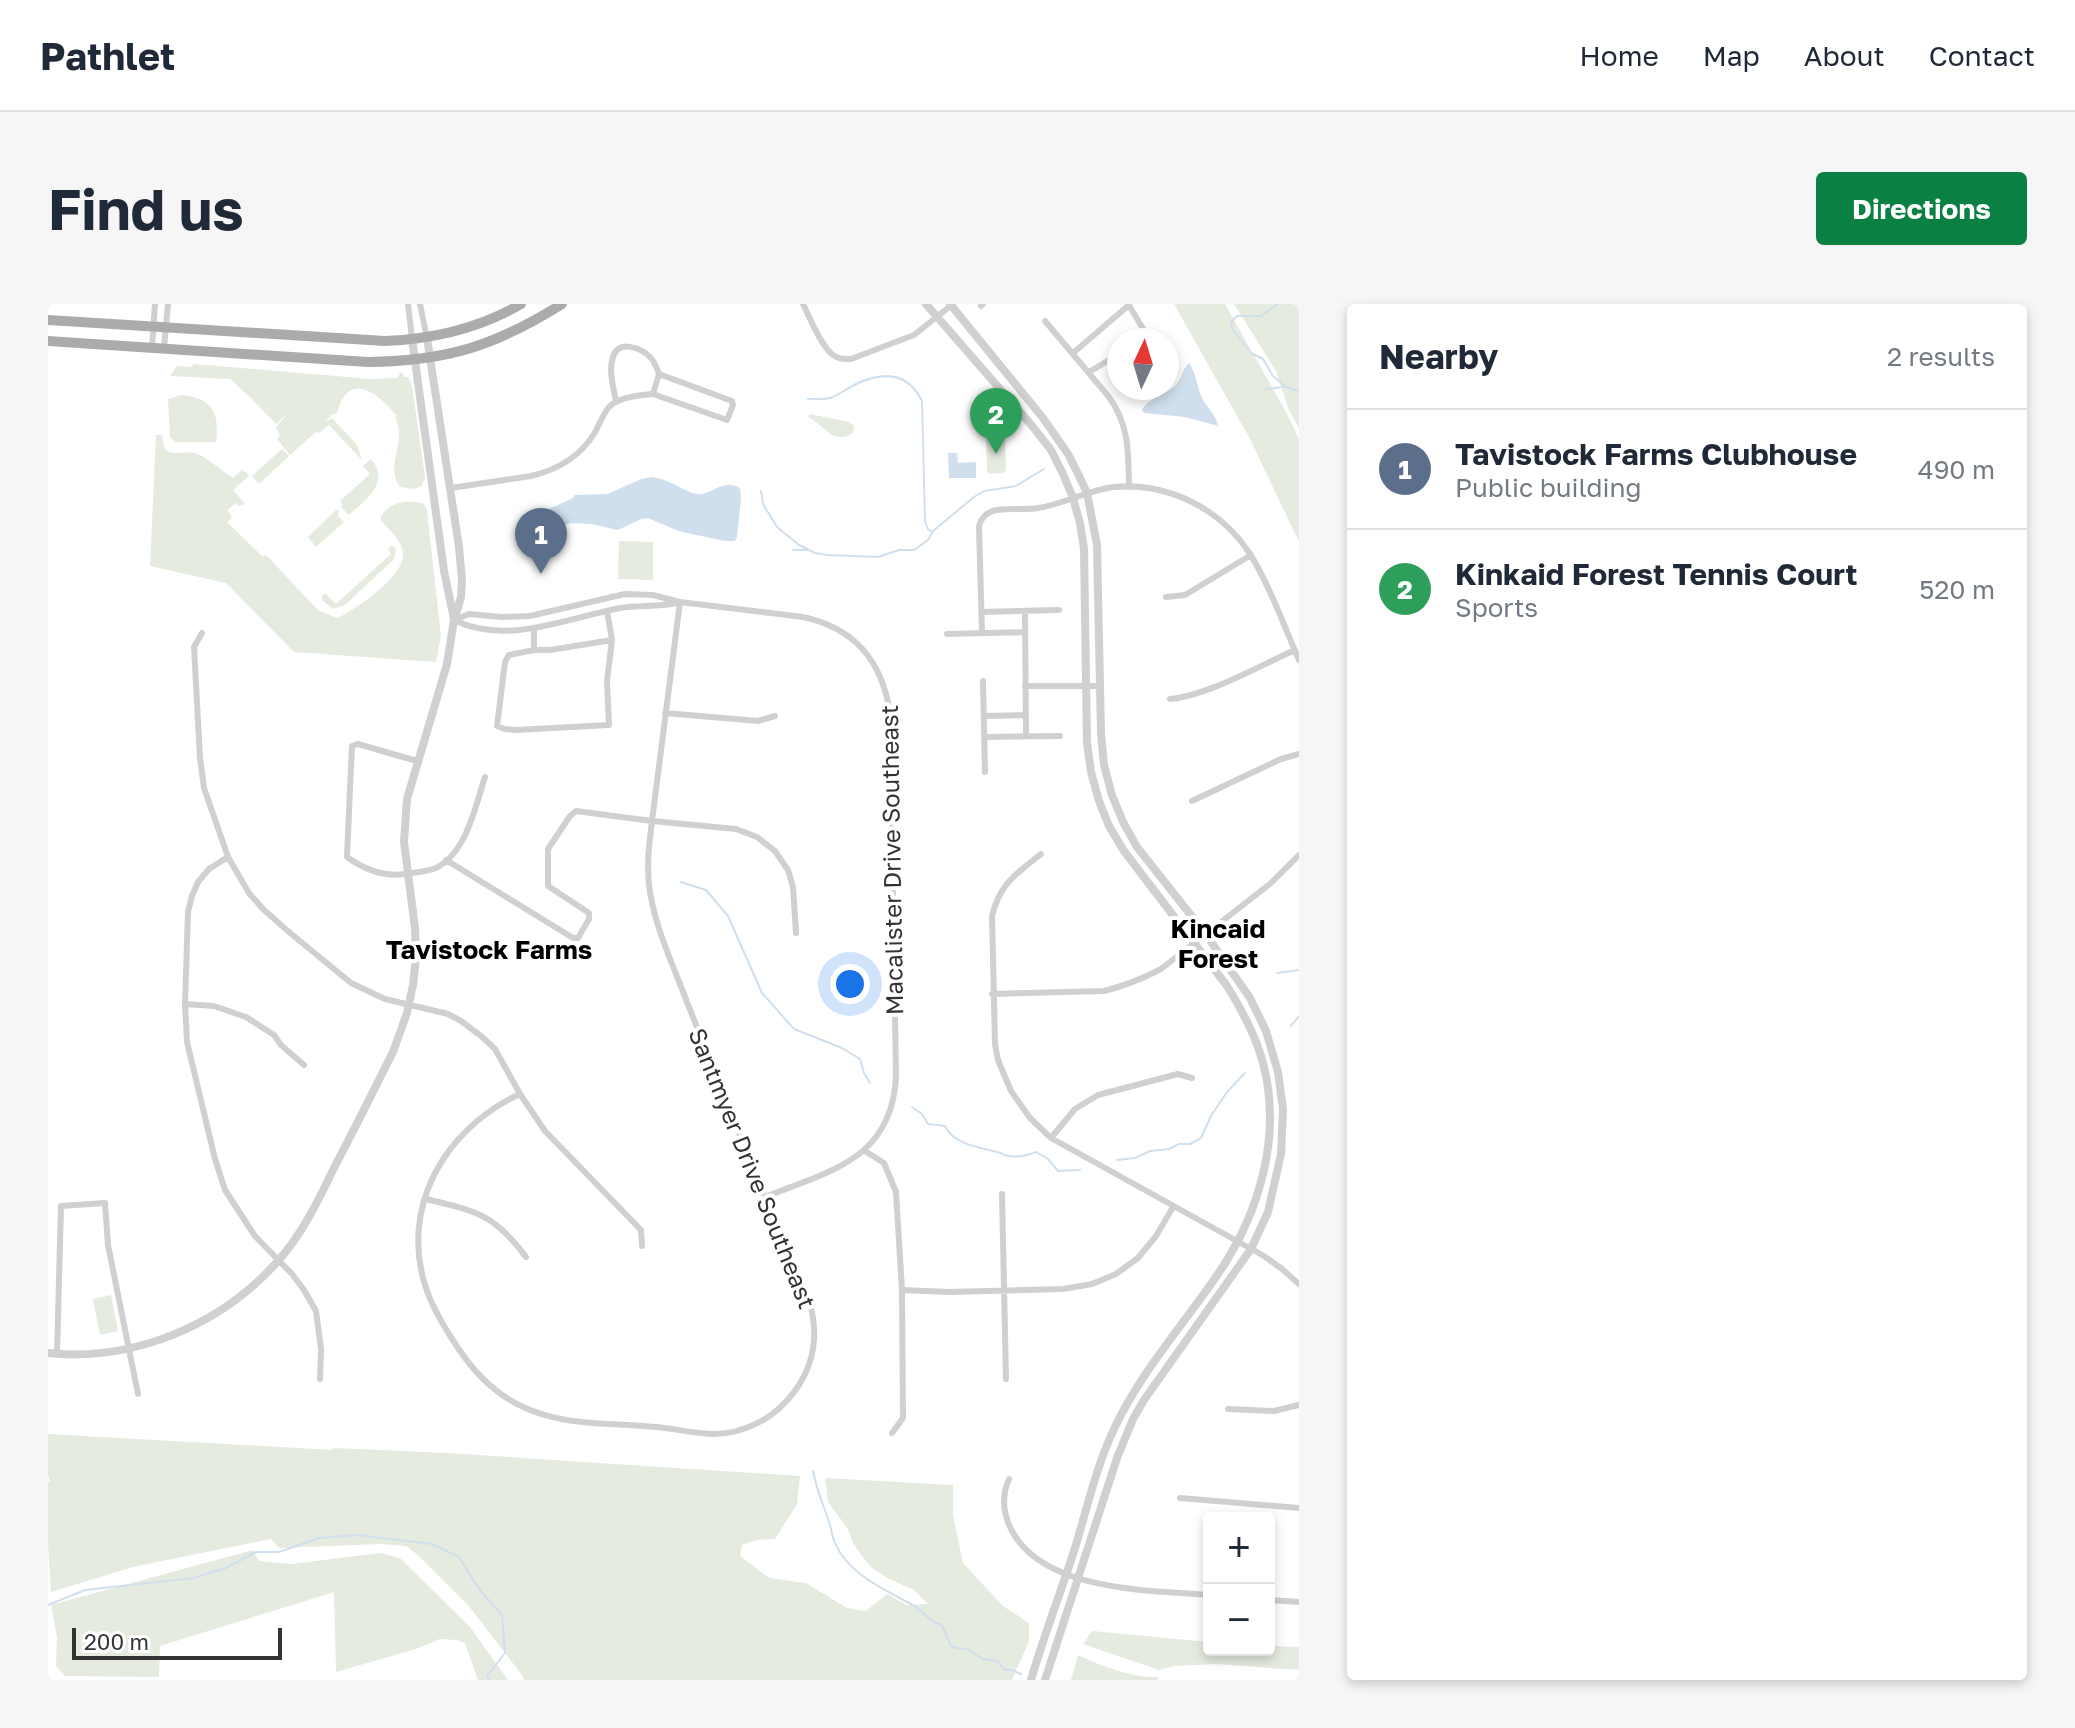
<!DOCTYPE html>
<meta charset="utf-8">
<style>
:root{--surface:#fff;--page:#f6f6f7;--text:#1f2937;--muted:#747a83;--line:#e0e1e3;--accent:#0b8043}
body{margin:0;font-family:"Golos Text",sans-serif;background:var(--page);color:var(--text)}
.controls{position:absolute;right:24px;bottom:24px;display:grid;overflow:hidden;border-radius:8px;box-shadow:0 4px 12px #0003}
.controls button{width:72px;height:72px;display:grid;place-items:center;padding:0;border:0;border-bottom:2px solid var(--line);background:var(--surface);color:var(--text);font:40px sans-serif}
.compass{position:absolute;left:1059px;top:24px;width:72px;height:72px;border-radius:50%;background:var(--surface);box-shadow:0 4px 12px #0003;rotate:4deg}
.scale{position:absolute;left:24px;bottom:20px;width:210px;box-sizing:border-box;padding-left:8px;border:4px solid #333;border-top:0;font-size:22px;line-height:28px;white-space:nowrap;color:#333;-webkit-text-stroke:6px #fff;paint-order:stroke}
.you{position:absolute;left:802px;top:680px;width:28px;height:28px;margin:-20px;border:6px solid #fff;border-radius:50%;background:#1a73e8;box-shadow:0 0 0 12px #1a73e833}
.badge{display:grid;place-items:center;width:52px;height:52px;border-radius:50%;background:var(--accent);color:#fff;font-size:26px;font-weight:700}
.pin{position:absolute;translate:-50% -66px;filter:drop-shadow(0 2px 4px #0008)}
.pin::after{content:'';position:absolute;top:42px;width:28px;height:24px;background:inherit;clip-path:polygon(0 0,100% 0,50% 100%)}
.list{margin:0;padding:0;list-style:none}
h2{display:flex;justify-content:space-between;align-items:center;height:104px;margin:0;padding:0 32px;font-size:34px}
h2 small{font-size:26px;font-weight:400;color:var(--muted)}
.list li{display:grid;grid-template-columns:52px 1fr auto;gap:24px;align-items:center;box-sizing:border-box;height:120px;padding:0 32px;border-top:2px solid var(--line)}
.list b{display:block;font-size:30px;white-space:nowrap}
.list p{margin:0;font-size:26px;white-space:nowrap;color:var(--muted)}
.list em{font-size:26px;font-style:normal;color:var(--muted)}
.map{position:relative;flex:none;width:1251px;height:1376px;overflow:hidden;border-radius:8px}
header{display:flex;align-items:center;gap:48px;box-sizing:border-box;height:112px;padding:0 40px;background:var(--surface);border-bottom:2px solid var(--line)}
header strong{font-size:38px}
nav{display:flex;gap:44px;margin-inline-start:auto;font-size:28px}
.intro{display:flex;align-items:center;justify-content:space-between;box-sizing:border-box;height:192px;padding:0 48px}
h1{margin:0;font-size:56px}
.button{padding:20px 36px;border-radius:8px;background:var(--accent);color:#fff;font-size:28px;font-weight:700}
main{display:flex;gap:48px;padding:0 48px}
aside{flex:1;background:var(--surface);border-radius:8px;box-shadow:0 4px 12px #0003}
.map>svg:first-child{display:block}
.green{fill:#e5ebdf}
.water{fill:#d0dfed}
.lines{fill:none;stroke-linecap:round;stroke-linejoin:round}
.stream{stroke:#d0dfed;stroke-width:2}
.minor{stroke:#d0d0d0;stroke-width:6}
.tertiary{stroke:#d0d0d0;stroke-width:8}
.primary{stroke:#ababab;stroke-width:10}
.labels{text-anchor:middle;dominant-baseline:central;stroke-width:8;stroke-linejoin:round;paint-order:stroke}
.street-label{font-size:24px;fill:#333;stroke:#fff}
.neighbourhood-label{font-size:26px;font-weight:bold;fill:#000;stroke:#fff}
</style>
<header>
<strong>Pathlet</strong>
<nav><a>Home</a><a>Map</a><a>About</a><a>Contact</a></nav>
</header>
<div class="intro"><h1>Find us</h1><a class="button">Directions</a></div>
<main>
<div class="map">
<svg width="1251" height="1376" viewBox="0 0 1251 1376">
<rect width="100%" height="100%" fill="#fff"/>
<!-- green -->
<path class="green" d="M1126 0H1177L1238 108 1251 135V238L1202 135Z
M1186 0H1251V124L1241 106 1228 67Z
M146 60 322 75 349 74 352 71 350 68 354 69 357 73H360L364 82 377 173 374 182 366 185 352 183C336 160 360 139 347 113L349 112C330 89 301 65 289 109L284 110 277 118 284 114 309 141 314 156 281 121 271 129 268 128 242 151 229 135 232 131 228 123 241 108 228 120 202 93 182 75 122 72 129 62 143 63Z
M133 91C164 94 172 108 168 138H127L122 133 120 95Z
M762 110 801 118 806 122 805 129C784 142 778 122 760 113Z
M108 131H114C116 159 130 145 147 149 157 152 176 168 185 174L195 165 196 168H198L201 172 185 186 197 200 190 202 188 199 179 206 184 213 179 218 215 253 218 251 270 306 289 314C307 307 359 270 355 248 353 236 341 226 333 216V213C340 198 361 195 376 200L379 207 393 332 388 358 246 348 178 279 102 262Z
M942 131H954L957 134 958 166 955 169 942 170 939 167 938 135Z
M234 145 241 152 211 180 204 172Z
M323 155C343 179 318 195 301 211L293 203 295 201 292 197 322 170 315 162Z
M288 206H291L290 212 296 218 268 243 260 233Z
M571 237 605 238V276L570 275Z
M343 241 348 245 346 255 297 301 285 305 274 296V291L278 290 288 300 343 250 340 245Z
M63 991 70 1027 52 1031 45 995Z
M0 1130 284 1146 285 1144 400 1149 752 1172 749 1200 727 1235 709 1236 694 1241 692 1252 721 1274 758 1279 799 1304 818 1307 839 1290 859 1301 880 1300 866 1286 841 1275 824 1264 814 1252 805 1239 800 1225 780 1198 777 1174 905 1181V1211L915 1259 955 1302 981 1319V1337L964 1376H476L474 1371 420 1301 370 1251 358 1242 333 1240 231 1244 223 1235 85 1263 3 1288 0 1240V1178L2 1177 0 1172Z
M205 1246 211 1257 243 1260 333 1249 353 1255 422 1323 460 1376H430L417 1339 408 1336 392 1335 368 1345 288 1368 286 1288 112 1342 111 1373 17 1372 8 1362 9 1333 3 1301Z
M1044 1327 1161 1338V1346H1221V1342L1251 1343V1366L1169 1360 1125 1362 1111 1366 1035 1340Z
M1030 1351C1054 1362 1083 1374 1110 1373V1376H1023Z"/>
<!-- water -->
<path class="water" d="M1141 59C1148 69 1149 81 1153 92 1158 103 1168 110 1170 122L1137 113 1096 109 1094 106C1101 93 1116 92 1127 82 1134 75 1134 65 1141 59Z
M900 149H909L910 159 928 158V174H901Z
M604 173C621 174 641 192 654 190 668 187 677 175 692 184L693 195 689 233 687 237H676L630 227 600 214 593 215 570 226 543 220 523 219 505 224 500 221 499 212 493 207 501 205 525 194 527 191 560 190 593 175Z"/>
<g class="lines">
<!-- stream -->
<path class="stream" d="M1230 0 1213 12H1189L1183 18 1184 25 1203 49 1215 55 1225 72 1238 83 1251 87
M1217 85 1235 83
M760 95C768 95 778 96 785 93 793 89 800 84 808 80 836 67 860 68 874 97L877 217 880 225 883 227
M713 187 715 200 729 223 751 241 767 249 779 251 830 253 851 246H866L880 236 885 227 926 193 936 187 968 182 996 165
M745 246H760
M633 578 658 586 680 612 714 689 746 725 794 744 812 755 816 769 822 779
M1229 669 1251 666
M1243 722 1251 712
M864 803 874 810 880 820 897 822C906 841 931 843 949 848 958 850 952 851 962 852 971 854 980 851 988 848L1000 855 1010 867 1032 866
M1069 856 1087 854 1102 847 1121 845 1131 840H1142L1153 834 1163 812 1179 788 1197 769
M765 1167C769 1188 776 1202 782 1221 784 1227 784 1233 787 1239 799 1269 837 1286 863 1300 875 1306 880 1318 894 1321L903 1342 908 1344 919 1345 935 1355 949 1357 957 1366H964L973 1370
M0 1301 37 1286 146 1274 178 1264 208 1248H231L271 1234 309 1231 384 1240 411 1253 431 1285 454 1311 457 1349 439 1372 441 1376"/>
<!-- minor -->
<path class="minor" d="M360 0 364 35
M372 0 379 34
M755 0C762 14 773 42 785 51 790 55 796 55 803 55L866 31 905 0
M1080 0 1102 36
M933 2 935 0
M997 17 1061 93C1082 123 1080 148 1081 183
M104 44 107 0
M116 44 120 0
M1025 49 1081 1
M1041 68 1071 50
M568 98C566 85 560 66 565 53 571 35 593 44 602 53 607 58 609 64 611 70L684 97 685 101 679 116 605 90
M403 184 483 172C509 166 532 152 546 130 551 122 555 109 562 102 571 93 592 91 605 90L611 70
M1118 293 1137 291 1203 251
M559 307 564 336 559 377 561 421 468 426 457 425 449 422 457 358 461 351 486 346H502L564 336
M977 307 978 432
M933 308 1011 306
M406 316 421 310 453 313 482 312 577 290 605 291 632 298 755 313C807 324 834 357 842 409L848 771C845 855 782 867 717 893
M406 316C459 342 519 314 572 304 591 301 610 303 628 299
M154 329 146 343 152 454 156 484 180 553 201 589 216 606 241 628 303 679 337 695 400 710 413 717 433 732 447 745 472 790 497 827 593 926 594 942
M934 329 931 222C937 197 970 208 990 204 1016 200 1040 186 1066 183 1120 178 1173 205 1202 250 1222 282 1236 322 1251 356
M899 330 977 328
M486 346V325
M935 377 937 468
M977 382H1052
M1122 395C1159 392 1211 362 1247 346
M617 409 710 417 727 412
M936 412 978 411
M936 433 1012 432
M369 457 310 440 304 442 299 553C317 566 335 573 357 570 367 568 378 568 388 564 419 548 427 503 437 473
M1144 497 1233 455 1251 450
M993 550C968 570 952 579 944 612L947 740 950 756 963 787 982 814 1003 834 1216 952 1234 965 1251 980
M180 553 161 565 150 578 144 592 140 608 137 700 139 738 167 855 177 886 207 932 244 970 256 986 268 1007 273 1045 272 1075
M398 556 525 634H530L541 615V609L500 582V545L522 512 528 507 604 517 688 525 709 533 727 547 740 566 745 583 748 629
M944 690 1056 687C1076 682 1094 675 1113 665L1223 579 1251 551
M137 700 166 702 198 713 226 731 233 741 256 761
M472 790C396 825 350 905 379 987 386 1007 398 1026 410 1044 444 1095 484 1115 545 1119 566 1120 588 1121 609 1123 638 1126 664 1135 692 1126 736 1113 769 1070 766 1023 764 987 742 960 730 927 700 851 669 775 639 698 626 663 608 626 602 588 598 564 601 541 604 517L632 298
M1003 834 1027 805 1050 791 1130 770 1144 774
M817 847 836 859 848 888 854 986 855 1114 844 1129
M954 890 958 1075
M378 895C428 907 446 910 478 953
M854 986 900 988 1015 985 1044 980 1068 970 1090 954 1108 932 1125 903
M9 1050 13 902 57 899 60 941 90 1090
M1180 1105 1226 1107 1251 1101
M961 1175C953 1193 955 1210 964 1227 997 1288 1102 1286 1161 1291
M1132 1194 1251 1204
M1221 1296 1251 1298"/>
<!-- tertiary -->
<path class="tertiary" d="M878 0 985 123 1003 146 1015 170 1025 194 1032 219 1036 245 1039 439 1043 468 1051 497 1061 522 1076 547 1179 682C1194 706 1208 732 1215 759 1234 831 1212 907 1172 967 1137 1019 1094 1066 1067 1123 1049 1160 1039 1204 1027 1244 1013 1288 996 1331 983 1376
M902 0 995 114 1020 150 1031 172 1039 189 1049 241 1053 430 1056 461 1064 491 1075 518 1089 543 1157 629 1202 694 1218 727 1230 768 1235 805 1233 850 1220 908 1203 945 1096 1096 1085 1115 1069 1154 997 1376
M364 35 396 267 406 315
M0 1049C86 1058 173 1021 230 957 255 929 271 895 287 862 307 824 326 786 345 748L359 709 365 681 368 654 367 624 356 538 359 495 399 360 406 316 413 293 414 276 411 243 379 34"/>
<!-- primary -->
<path class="primary" d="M0 16 337 37C384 35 432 24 473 0
M0 37 320 58C399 57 447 42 514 0"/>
</g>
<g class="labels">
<!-- street labels -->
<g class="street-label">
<text transform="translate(843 556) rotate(-91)">Macalister Drive Southeast</text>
<text transform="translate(705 864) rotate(68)">Santmyer Drive Southeast</text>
</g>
<!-- neighbourhood labels -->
<g class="neighbourhood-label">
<text x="1170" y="624">Kincaid<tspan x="1170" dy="30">Forest</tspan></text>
<text x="441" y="645">Tavistock Farms</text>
</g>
</g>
</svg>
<div class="controls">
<button>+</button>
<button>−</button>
</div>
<svg class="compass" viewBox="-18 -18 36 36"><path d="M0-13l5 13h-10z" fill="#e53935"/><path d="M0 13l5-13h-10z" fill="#747a83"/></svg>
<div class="scale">200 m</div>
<div class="you"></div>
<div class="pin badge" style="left:493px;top:270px;background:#5c6f8a">1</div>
<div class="pin badge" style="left:948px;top:150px;background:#2e9e5b">2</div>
</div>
<aside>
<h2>Nearby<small>2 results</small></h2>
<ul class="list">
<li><span class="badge" style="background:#5c6f8a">1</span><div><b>Tavistock Farms Clubhouse</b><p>Public building</p></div><em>490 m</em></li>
<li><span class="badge" style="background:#2e9e5b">2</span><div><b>Kinkaid Forest Tennis Court</b><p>Sports</p></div><em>520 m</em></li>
</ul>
</aside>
</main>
